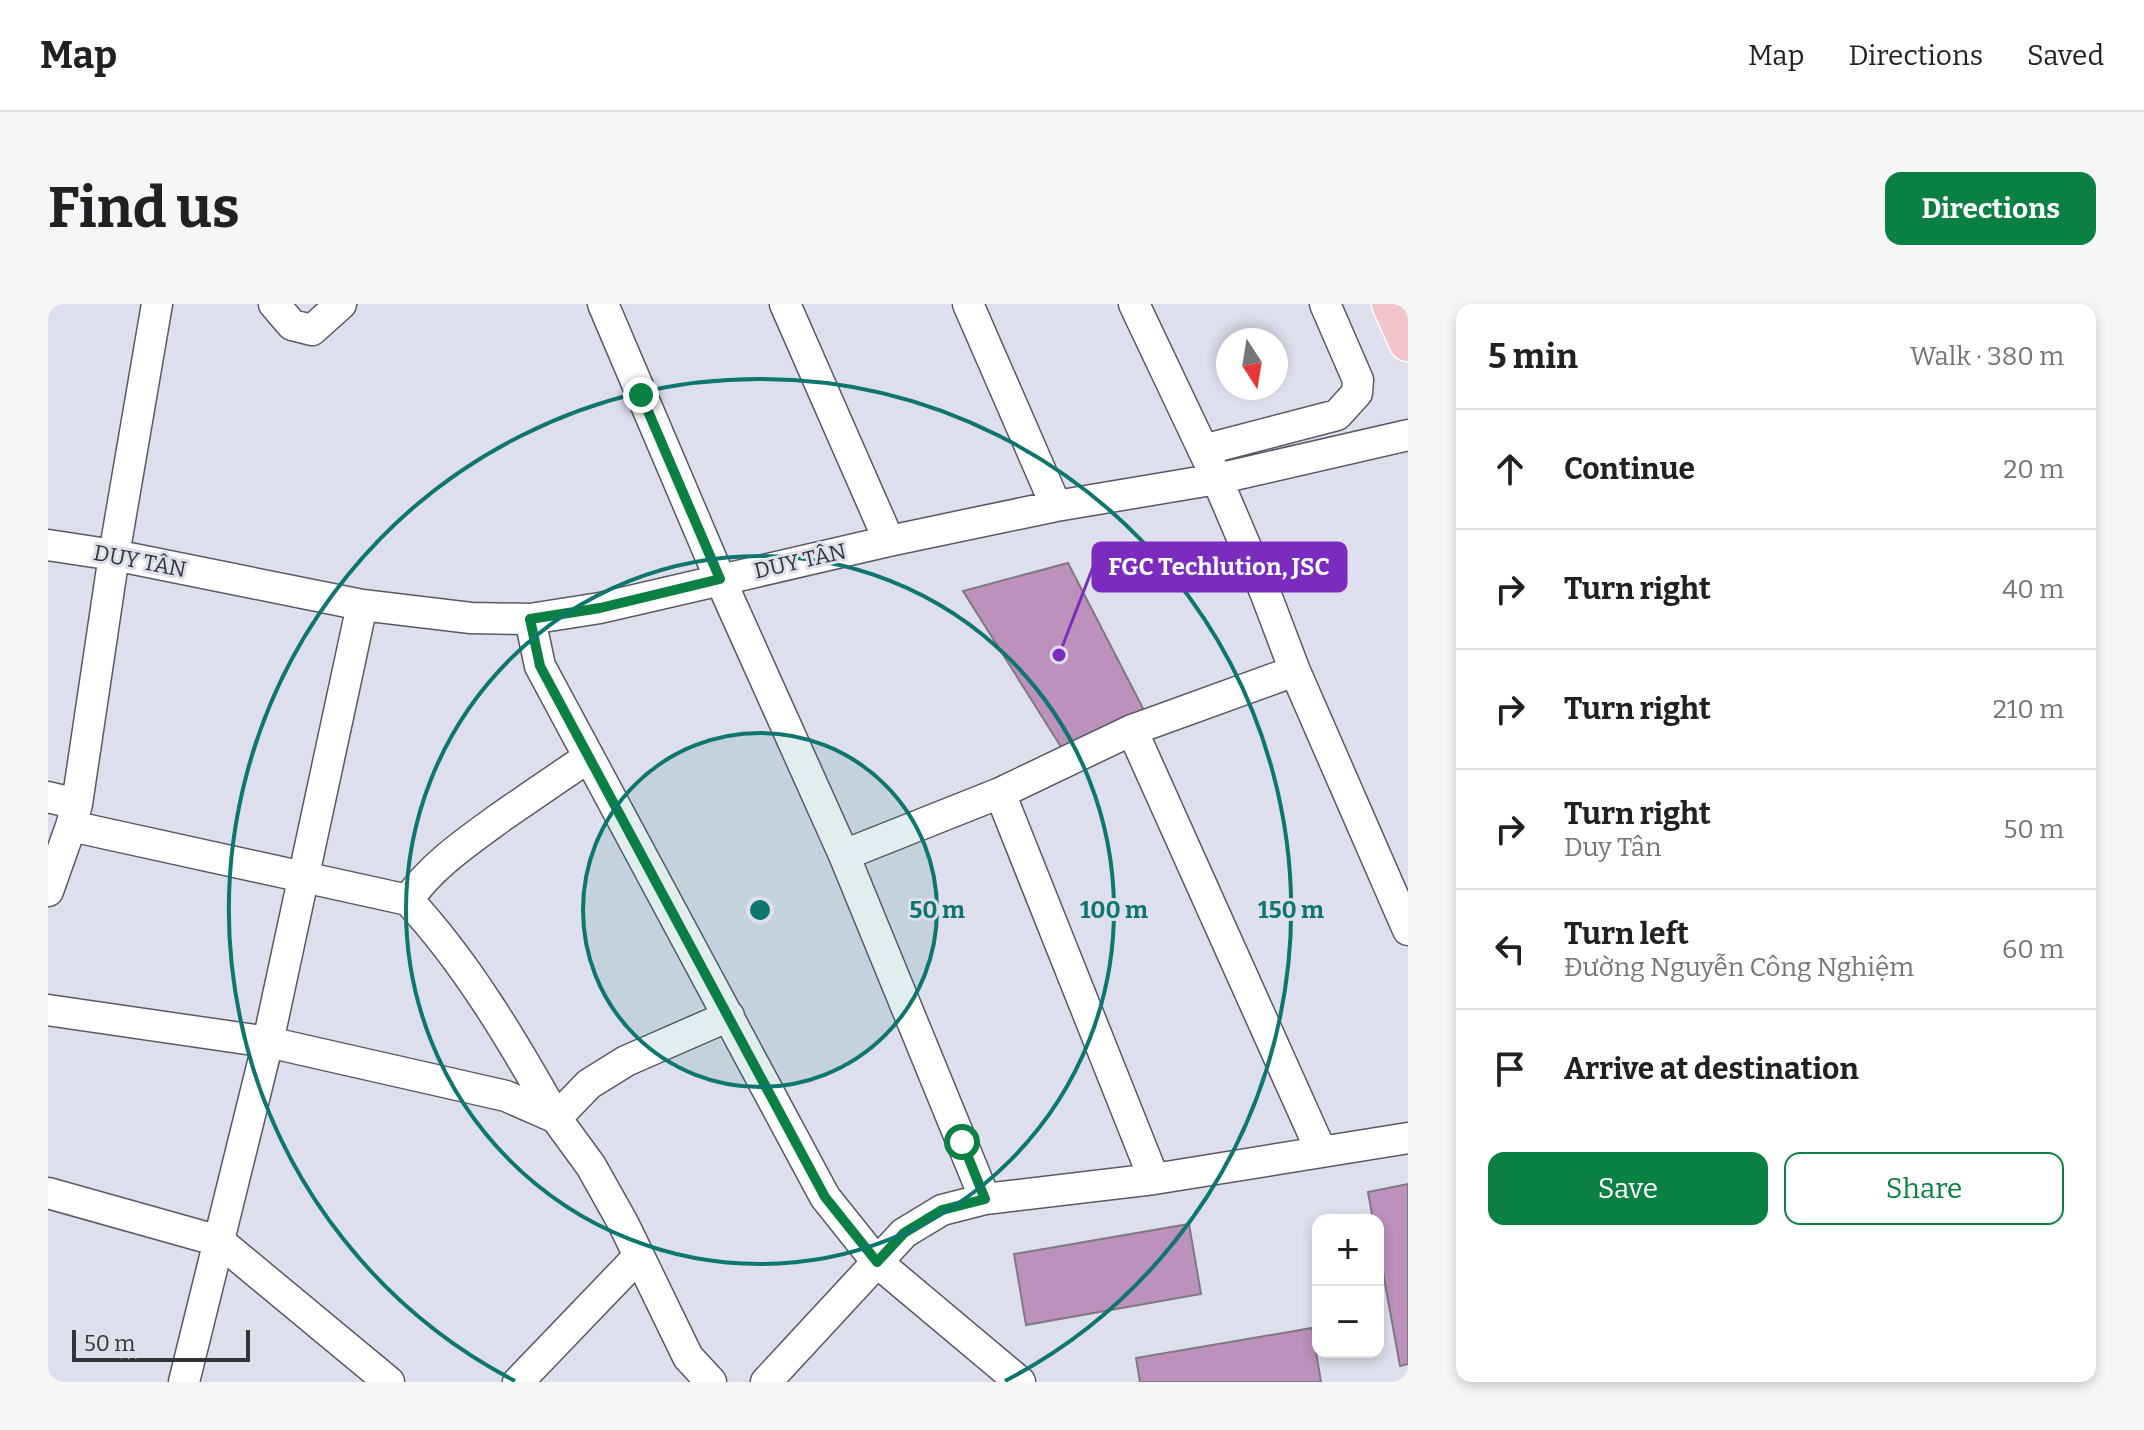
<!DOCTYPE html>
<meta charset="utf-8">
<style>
:root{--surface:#fff;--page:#f6f6f6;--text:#202124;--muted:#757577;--line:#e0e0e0;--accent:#0b8043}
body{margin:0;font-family:Bitter,serif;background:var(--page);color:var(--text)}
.controls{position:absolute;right:24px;bottom:24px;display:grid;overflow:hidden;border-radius:16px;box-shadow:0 4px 12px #0003}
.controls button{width:72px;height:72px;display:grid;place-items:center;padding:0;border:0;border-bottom:2px solid var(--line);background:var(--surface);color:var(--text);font:40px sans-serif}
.compass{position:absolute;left:1168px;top:24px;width:72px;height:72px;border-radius:50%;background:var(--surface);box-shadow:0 4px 12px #0003;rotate:168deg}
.scale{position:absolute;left:24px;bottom:20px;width:178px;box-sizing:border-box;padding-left:8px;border:4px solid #333439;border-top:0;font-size:22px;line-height:28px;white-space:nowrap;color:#333439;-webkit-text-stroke:6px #dde0ec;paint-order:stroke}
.stop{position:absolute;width:24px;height:24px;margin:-18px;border:6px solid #0b8043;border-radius:50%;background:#fff}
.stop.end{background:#0b8043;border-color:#fff;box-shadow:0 2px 8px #0008}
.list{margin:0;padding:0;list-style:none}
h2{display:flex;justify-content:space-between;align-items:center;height:104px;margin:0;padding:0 32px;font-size:34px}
h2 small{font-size:26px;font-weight:400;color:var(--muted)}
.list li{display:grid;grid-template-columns:52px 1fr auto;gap:24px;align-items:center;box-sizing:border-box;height:120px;padding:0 32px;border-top:2px solid var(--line)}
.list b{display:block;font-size:30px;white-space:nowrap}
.list p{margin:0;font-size:26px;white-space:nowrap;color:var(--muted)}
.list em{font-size:26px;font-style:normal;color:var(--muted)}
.actions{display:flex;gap:16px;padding:24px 32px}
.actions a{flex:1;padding:18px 0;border:2px solid var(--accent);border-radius:16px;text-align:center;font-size:28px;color:var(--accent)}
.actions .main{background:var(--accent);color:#fff}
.icon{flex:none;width:44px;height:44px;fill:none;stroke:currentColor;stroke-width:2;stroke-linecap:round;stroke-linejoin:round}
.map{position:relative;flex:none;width:1360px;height:1078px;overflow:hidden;border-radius:16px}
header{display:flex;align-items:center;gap:48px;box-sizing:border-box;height:112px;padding:0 40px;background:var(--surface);border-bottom:2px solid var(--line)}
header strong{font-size:38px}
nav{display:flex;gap:44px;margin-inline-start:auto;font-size:28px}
.intro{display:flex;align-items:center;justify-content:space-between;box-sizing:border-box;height:192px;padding:0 48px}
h1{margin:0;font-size:56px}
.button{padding:20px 36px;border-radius:16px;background:var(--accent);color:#fff;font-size:28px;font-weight:700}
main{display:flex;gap:48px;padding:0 48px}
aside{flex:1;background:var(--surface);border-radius:16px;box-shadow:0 4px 12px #0003}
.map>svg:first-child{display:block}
.building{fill:#bc91bc;stroke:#817881;stroke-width:2}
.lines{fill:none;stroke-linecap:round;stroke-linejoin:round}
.minor-casing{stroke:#575a64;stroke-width:33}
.major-casing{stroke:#fff;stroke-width:41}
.minor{stroke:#fff;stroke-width:30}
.major{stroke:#f1c4cb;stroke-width:38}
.route{stroke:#0b8043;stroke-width:10}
.ring{fill:none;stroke:#0f766e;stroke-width:4}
.labels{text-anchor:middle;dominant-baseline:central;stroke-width:6;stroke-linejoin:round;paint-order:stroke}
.street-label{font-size:22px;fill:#333439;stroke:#dde0ec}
.centre{fill:#0f766e;stroke:#dde0ec;stroke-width:4}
.ring-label{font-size:24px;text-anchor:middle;font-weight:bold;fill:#0f766e;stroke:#dde0ec;stroke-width:6;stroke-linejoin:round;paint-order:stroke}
.leader{fill:none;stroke:#7b2cbf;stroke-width:3}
.callout-dot{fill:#7b2cbf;stroke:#dde0ec;stroke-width:3}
.callout{fill:#7b2cbf;stroke:#7b2cbf;stroke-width:3}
.callout-label{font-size:24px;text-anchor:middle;font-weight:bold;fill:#fff}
</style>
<header>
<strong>Map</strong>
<nav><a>Map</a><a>Directions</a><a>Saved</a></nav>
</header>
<div class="intro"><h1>Find us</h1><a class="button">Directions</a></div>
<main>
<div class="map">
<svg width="1360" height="1078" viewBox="0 0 1360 1078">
<rect width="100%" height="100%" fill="#dde0ec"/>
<!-- building -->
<path class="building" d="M1020 259 1100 414 1020 454 915 287Z
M1360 880V1060L1352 1062 1330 941V916H1325L1320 888Z
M1141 920 1153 990 978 1021 966 950Z
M1264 1024 1273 1078H1092L1088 1054Z"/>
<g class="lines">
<defs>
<path id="minor" d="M226 0 244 21 264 26 293 0
M555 0 672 275 796 551 937 895
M737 0 841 237
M920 0 1008 202
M1086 0 1169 175 1217 288 1247 367 1360 626
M1155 146 1289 111 1309 89 1310 76 1277 0
M0 241 66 251 314 301 423 314 482 315 552 304 841 237 1008 202 1169 175 1360 131
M482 315 492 362 777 893 829 958 972 1078
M1084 426 1273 847
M952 489 1106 875
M0 493 29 500
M23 522 360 596C418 658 466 739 508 814L541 780 578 757 681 712
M796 551 952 489 1084 426 1247 367
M0 587 23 522 29 500 66 251 109 0
M360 596C383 562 420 537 453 513 482 493 511 473 541 453
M0 706 220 738 458 792 508 814 543 862 575 919 640 1053 663 1078
M0 889 171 937 341 1078
M136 1078 220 738 314 301
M470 1078 591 952
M718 1078 856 929 894 906 937 895 1106 875 1360 834"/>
<path id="major" d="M1343 0 1360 38"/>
</defs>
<!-- minor casing -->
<use href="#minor" class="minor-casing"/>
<!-- major casing -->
<use href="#major" class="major-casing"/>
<!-- minor -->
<use href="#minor" class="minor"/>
<!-- major -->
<use href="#major" class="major"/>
</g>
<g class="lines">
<!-- route -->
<path class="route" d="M593 91 672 275 552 304 482 315 492 362 777 893 829 958 856 929 894 906 937 895 914 838"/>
</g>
<!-- distance rings -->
<circle cx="712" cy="606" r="177" fill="#0f766e" fill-opacity=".12"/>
<g class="ring">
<circle cx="712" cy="606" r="177"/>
<circle cx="712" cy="606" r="354"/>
<path d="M467 1077A531 531 0 1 1 957 1077"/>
</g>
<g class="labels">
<!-- street labels -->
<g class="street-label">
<text transform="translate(92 257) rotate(11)">DUY TÂN</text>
<text transform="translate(752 257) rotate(-13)">DUY TÂN</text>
</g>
</g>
<circle cx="712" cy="606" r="12" class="centre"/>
<g class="ring-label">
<text x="889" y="614">50 m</text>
<text x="1066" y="614">100 m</text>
<text x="1243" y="614">150 m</text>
</g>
<!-- callouts -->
<path class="leader" d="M1011 351L1045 263"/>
<circle class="callout-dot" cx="1011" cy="351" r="8"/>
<rect class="callout" x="1045" y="239" width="253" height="48" rx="8"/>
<g class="callout-label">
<text x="1171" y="271">FGC Techlution, JSC</text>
</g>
</svg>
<div class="controls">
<button>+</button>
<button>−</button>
</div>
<svg class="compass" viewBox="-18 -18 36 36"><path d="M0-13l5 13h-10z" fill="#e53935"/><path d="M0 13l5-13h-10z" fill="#757577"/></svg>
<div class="scale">50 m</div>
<div class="stop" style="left:914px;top:838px"></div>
<div class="stop end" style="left:593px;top:91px"></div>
</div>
<aside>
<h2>5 min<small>Walk · 380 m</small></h2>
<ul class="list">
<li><svg class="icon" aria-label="ahead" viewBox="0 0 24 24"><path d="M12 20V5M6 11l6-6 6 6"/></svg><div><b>Continue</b></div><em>20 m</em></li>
<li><svg class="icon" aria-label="right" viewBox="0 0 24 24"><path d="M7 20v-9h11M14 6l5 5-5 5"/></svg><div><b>Turn right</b></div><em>40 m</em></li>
<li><svg class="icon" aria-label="right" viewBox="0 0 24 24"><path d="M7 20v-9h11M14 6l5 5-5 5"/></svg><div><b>Turn right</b></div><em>210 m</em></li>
<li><svg class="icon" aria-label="right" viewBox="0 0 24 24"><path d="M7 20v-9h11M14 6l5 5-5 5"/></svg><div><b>Turn right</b><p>Duy Tân</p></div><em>50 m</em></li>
<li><svg class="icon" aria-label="left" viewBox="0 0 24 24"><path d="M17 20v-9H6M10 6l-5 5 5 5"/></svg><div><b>Turn left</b><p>Đường Nguyễn Công Nghiệm</p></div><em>60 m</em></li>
<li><svg class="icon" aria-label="arrive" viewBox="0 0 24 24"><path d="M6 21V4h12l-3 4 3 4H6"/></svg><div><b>Arrive at destination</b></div></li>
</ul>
<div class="actions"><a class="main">Save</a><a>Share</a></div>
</aside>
</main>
